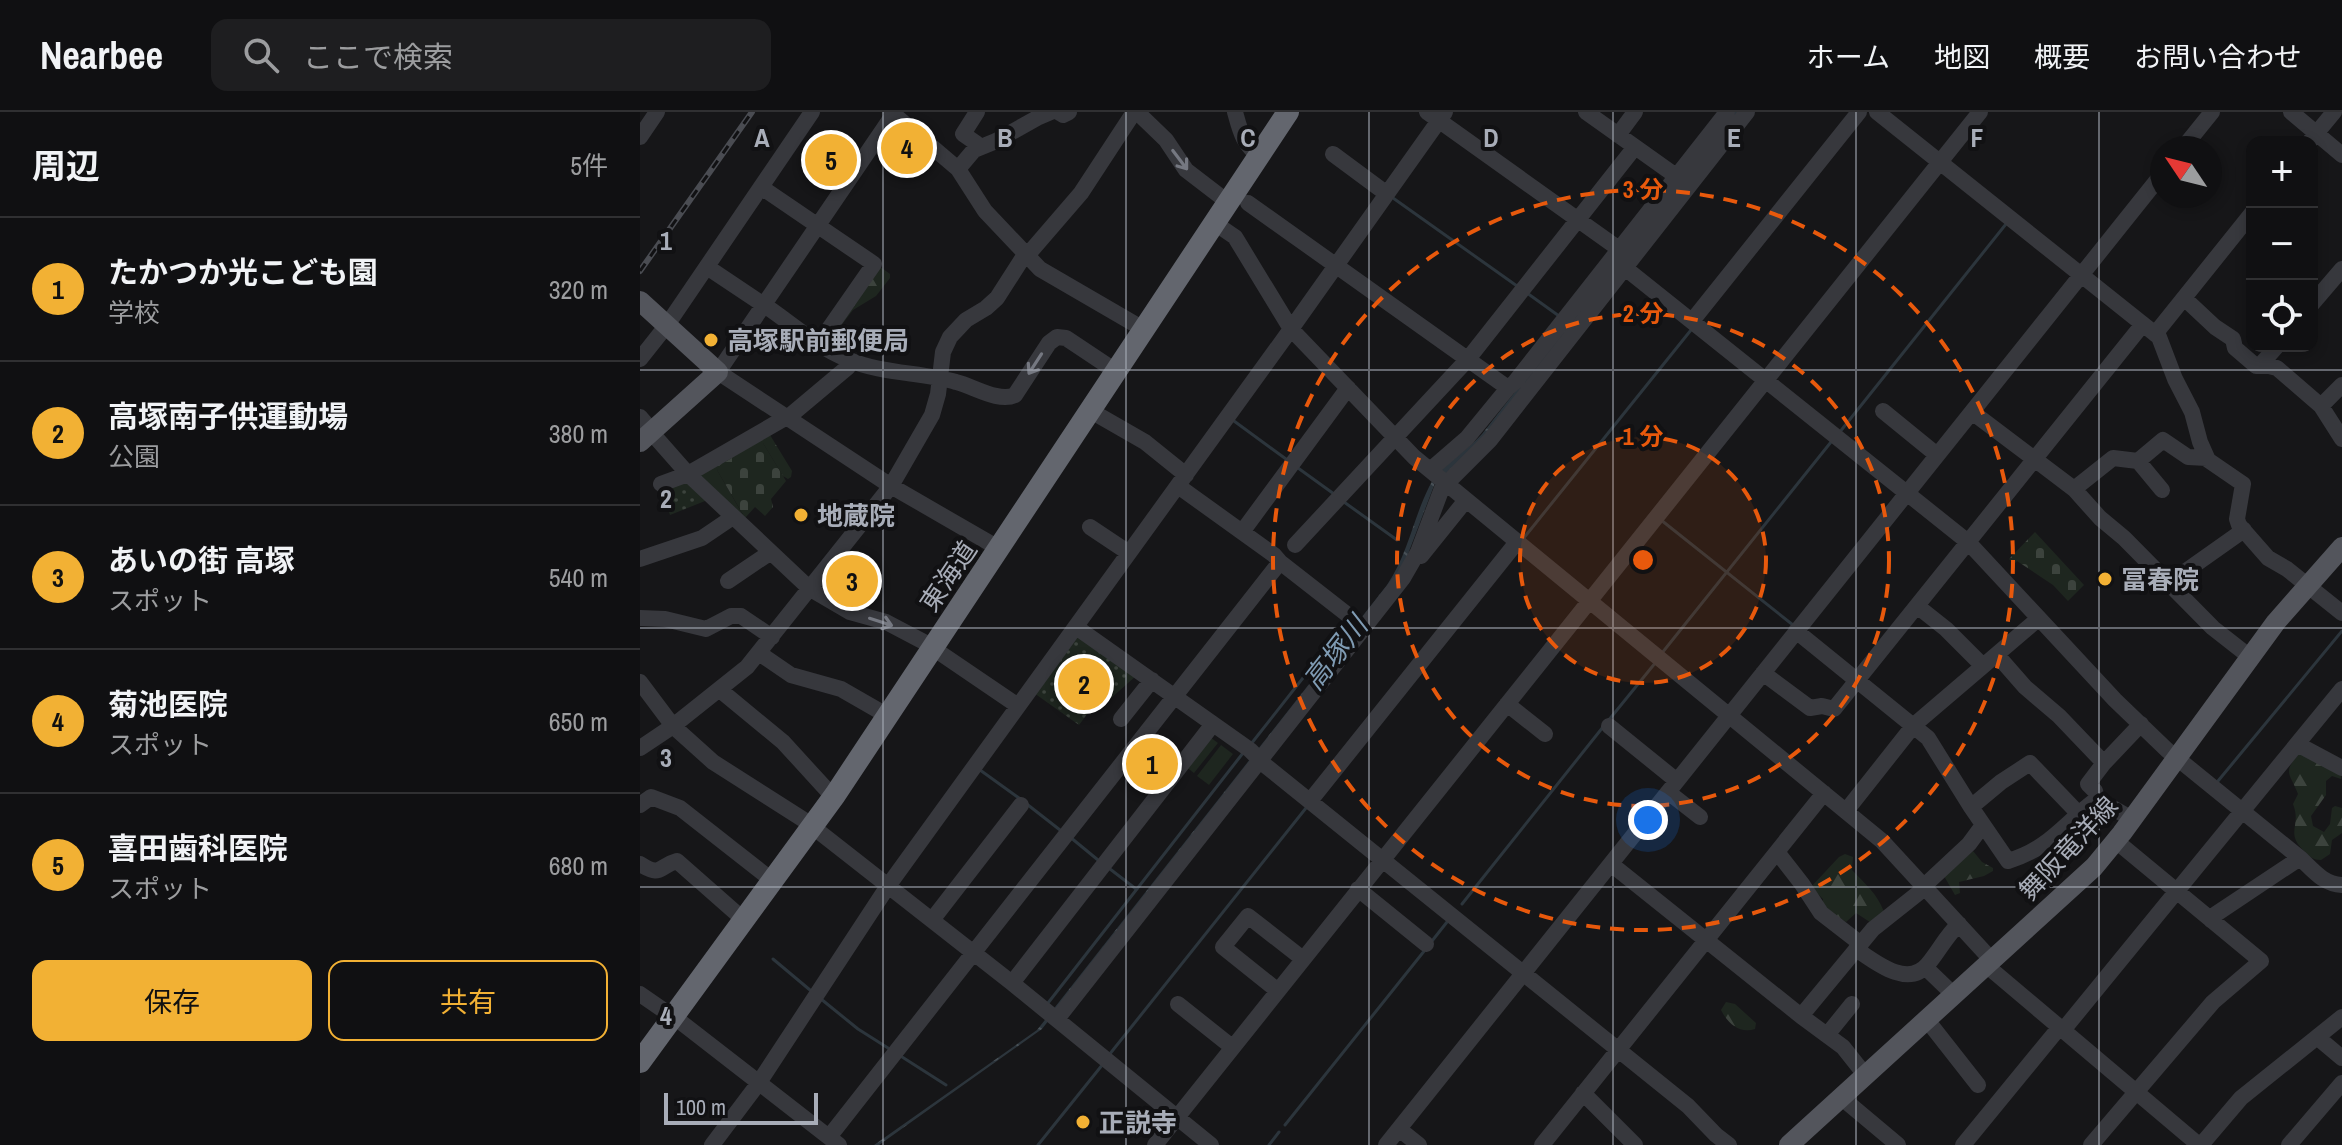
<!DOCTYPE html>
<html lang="ja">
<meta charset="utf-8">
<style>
:root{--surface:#101012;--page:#1e1e20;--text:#f1f3f6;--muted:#9c9d9f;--line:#303032;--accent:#f2b134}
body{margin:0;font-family:"Archivo Narrow","Noto Sans JP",sans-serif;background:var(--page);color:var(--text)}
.controls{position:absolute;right:24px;top:24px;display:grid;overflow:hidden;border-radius:16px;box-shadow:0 4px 12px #0003}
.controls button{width:72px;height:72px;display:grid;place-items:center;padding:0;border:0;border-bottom:2px solid var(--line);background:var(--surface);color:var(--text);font:40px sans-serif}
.compass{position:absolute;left:1510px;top:24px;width:72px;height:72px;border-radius:50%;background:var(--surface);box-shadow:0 4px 12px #0003;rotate:305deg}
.scale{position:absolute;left:24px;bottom:20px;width:154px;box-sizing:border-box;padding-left:8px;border:4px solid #a8adb8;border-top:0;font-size:22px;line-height:28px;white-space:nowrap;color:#a8adb8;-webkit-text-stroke:6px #111113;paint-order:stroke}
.you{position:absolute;left:1008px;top:708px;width:28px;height:28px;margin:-20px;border:6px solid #fff;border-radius:50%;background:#1a73e8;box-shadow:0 0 0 12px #1a73e833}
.badge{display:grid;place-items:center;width:52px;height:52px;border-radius:50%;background:var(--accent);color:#111;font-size:26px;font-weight:700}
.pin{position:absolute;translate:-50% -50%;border:4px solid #fff;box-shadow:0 2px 8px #0006}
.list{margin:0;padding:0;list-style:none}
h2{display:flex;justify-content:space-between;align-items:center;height:104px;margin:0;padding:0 32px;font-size:34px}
h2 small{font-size:26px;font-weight:400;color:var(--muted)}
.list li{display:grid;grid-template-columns:52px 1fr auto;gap:24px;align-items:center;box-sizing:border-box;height:144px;padding:0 32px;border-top:2px solid var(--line)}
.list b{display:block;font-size:30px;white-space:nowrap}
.list p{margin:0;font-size:26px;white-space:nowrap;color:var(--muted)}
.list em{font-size:26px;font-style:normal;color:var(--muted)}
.actions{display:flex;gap:16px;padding:24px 32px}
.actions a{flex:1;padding:18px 0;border:2px solid var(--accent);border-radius:16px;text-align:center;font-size:28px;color:var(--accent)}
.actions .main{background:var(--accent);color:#111}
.icon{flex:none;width:44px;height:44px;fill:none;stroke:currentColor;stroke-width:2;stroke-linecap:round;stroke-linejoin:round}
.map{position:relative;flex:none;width:1702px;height:1033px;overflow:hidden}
header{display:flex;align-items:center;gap:48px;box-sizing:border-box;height:112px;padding:0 40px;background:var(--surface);border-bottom:2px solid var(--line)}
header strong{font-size:38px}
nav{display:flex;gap:44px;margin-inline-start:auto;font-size:28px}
.search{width:560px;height:72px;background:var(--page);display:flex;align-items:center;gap:20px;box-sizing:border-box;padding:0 28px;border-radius:16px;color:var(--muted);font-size:30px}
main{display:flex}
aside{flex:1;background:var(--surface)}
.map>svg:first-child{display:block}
.forest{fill:url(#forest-firs)}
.cemetery{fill:url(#cemetery-stones)}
.park{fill:url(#park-dots)}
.garden{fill:#1e261f}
.water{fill:url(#water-ripples)}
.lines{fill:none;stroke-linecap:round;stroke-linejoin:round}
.stream{stroke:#2c353c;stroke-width:3}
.minor{stroke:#37383d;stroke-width:16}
.major{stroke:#53555c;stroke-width:20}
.highway{stroke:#63666e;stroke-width:22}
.rail-casing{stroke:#4a4c52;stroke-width:6}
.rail{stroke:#111113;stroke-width:3;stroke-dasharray:9;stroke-linecap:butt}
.oneway{stroke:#757881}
.grid{fill:none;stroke:#a8adb8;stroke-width:2;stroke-opacity:0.55}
.ring{fill:none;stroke:#e8590c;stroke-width:4;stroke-dasharray:14 10}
.poi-dot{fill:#f2b134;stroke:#111113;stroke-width:3}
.labels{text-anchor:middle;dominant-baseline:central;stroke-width:8;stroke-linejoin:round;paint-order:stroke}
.poi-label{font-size:26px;font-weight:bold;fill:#a8adb8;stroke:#111113;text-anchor:start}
.street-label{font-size:26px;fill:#a8adb8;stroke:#111113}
.water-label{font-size:28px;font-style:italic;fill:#7f9bb3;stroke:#111113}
.grid-label{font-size:26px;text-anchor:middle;font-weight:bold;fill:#a8adb8;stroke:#111113;stroke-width:8;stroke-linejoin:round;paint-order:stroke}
.centre{fill:#e8590c;stroke:#111113;stroke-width:4}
.ring-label{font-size:24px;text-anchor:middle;font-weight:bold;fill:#e8590c;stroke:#111113;stroke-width:8;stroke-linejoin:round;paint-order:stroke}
</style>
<header>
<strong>Nearbee</strong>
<div class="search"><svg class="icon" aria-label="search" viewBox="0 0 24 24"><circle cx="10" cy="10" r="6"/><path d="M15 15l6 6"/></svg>ここで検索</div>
<nav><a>ホーム</a><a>地図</a><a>概要</a><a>お問い合わせ</a></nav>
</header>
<main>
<aside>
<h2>周辺<small>5件</small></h2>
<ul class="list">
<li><span class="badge">1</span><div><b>たかつか光こども園</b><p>学校</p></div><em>320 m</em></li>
<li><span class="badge">2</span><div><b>高塚南子供運動場</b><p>公園</p></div><em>380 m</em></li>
<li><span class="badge">3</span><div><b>あいの街 高塚</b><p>スポット</p></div><em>540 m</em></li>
<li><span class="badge">4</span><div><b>菊池医院</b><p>スポット</p></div><em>650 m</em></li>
<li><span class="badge">5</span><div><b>喜田歯科医院</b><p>スポット</p></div><em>680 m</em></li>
</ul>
<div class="actions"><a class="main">保存</a><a>共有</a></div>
</aside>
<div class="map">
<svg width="1702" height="1033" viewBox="0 0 1702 1033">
<defs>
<pattern id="forest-firs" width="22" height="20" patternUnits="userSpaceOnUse" patternTransform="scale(2)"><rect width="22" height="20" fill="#1e261f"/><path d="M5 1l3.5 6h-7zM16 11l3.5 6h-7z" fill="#3c433d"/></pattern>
<pattern id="cemetery-stones" width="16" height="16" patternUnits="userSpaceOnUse" patternTransform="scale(2)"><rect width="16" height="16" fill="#1e261f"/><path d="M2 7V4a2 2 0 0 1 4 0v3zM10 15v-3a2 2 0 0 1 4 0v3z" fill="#3c433d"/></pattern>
<pattern id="park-dots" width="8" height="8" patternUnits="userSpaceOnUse" patternTransform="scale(2)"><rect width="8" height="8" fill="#1e261f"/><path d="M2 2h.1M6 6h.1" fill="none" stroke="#3c433d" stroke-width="1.8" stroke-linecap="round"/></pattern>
<pattern id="water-ripples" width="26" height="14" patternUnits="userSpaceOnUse" patternTransform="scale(2)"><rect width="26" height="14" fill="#2c353c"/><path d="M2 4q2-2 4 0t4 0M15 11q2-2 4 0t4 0" fill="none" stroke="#485056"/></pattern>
</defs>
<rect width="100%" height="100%" fill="#161618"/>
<!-- forest -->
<path class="forest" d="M239 154 250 162V166L236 184 213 198 200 215 203 221 195 234 186 227Z
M130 323 152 359 151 365 148 367 143 364 123 331 77 358 107 410 57 361Z
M1659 642 1702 660 1701 667 1692 664 1686 669V683L1671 704 1673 714 1684 720 1690 712 1692 696 1695 694 1702 696V721L1692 728 1690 742 1681 748C1673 748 1671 745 1665 740 1644 721 1662 714 1653 692L1658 682C1650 661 1642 661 1659 642Z
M1333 739 1342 750 1353 756V759L1344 764 1319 770 1320 781 1315 783 1304 764Z
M1205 742 1213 745 1212 758C1225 772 1237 781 1244 800L1233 812 1216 801 1206 810 1182 795 1183 787 1171 775 1199 745Z
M1086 890 1095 892 1116 911 1115 917C1100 922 1088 912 1081 898Z"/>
<!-- cemetery -->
<path class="cemetery" d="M117 331H123L146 369 131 387 133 395 125 404 115 395 105 406 77 358 80 353Z
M1395 420 1444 473 1428 489 1413 473 1377 449 1374 452 1369 447Z"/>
<!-- park -->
<path class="park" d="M45 366 70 387 30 403 25 387 32 384 28 373Z
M440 524 497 563 460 596 448 601 439 613 394 581 435 525Z"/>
<!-- garden -->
<path class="garden" d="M570 625 578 631 554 661 546 655Z
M581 633 593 642 569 673 557 664Z"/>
<!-- water -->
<path class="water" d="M1094 0H1100L846 325 795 371 765 450 749 474 402 917 239 1033H234L397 918 747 473C768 442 773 407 789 375 800 353 826 340 842 322Z"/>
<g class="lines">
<!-- stream -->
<path class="stream" d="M753 86 877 174
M887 181 919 204
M594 309 646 347
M1199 321 1366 112
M658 356 694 382
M704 390 757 428
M1021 408 1153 513
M883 427 1051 218
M1022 541 1191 330
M968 609 1016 550
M611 632 707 510
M340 658 379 686
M1578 669 1702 519
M388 693 420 718
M430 725 458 748
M470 757 496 777
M822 792 963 615
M792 829 807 810
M133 847 170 878
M181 887 218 917 248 936
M408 891 603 641
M259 943 306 973
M469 943 666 696
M645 1013 785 838
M398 1033 463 952
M629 1033 639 1020"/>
<!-- minor -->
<path class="minor" d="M251 0 318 57 345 99 400 157 505 218
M255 0 78 260 251 374 360 437
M337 0 323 22 336 31 339 36
M418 0 423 3 429 0
M497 0 526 28 546 58 589 91
M595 0C600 18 603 33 620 44
M787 0 979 137
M946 0 1036 64
M1237 0 1519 225 1535 267 1552 300 1560 330 1568 348 1603 372 1597 407 1599 413 1628 446 1647 457 1702 501
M1651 0 1702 43
M978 23 995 0
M0 25 17 0
M1670 29 1694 0
M1543 36 1572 0
M693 42 747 82
M318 57 334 38 356 29 397 6 411 0
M121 75 234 152 179 231
M608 91 868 276
M576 112 595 125 651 217 774 345 1242 729 1347 843 1353 859 1559 1033
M67 155 124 193
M985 156 1328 430 1475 588 1527 638 1660 746C1673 758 1683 772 1702 773
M1544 186 1575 215 1593 227 1595 236 1616 254H1629L1637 256 1681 294 1702 327
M1672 192 1702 157
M124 193C151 211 177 235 207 247 241 262 281 260 316 270 333 274 359 291 375 283L409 231 417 225 426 226 477 260
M1052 209 1219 0
M1515 222 1612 101
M0 247 27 213 172 0
M1623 254V250L1637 234
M1681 294 1702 273
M451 299 505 330 546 363
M1243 299 1297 343
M1332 300 1434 377 1460 406 1484 426 1573 516 1610 545
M0 305 12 319
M11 320 48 362 169 476 210 500 246 510 284 530 378 594
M1498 349 1522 378
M790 358 827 326 868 276 875 270 1087 0
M21 372 48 362 152 302 208 255 211 249
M538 374 634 443 640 450
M1434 377 1473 346 1498 349 1523 328 1548 345 1567 346
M450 415 489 441
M602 420 708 276
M655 433 828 247 995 35
M781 444 826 388
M0 447 62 426 93 405
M88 469 131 440
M1529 471 1604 418
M1277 494 1306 517 1343 554
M0 506 25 507 66 517 91 504H101L132 525
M436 515 610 638 626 654 1048 994 1076 1023 1089 1033
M1156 519 1288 626 1331 695 1368 749C1411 736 1424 711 1457 687L1492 707
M119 541 151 563 201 577 248 604
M1357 543 1385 575 1419 604 1464 651
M1123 561 1170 596 1182 594 1194 597 1503 212
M0 570 33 614 73 650 164 708 372 871 571 1033
M80 578 143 630 186 677 195 683
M867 592 905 622
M481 607 512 568
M969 614 1037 669
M1657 632 1702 656
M0 636 33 614 107 555 251 374 292 303 298 282 303 240 310 225 326 208 346 196 357 186 382 147 391 139 441 81 494 0
M1028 680 1060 705
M1457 687 1455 679 1448 672 1464 651 1501 612
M670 689 877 430
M0 693 11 685 40 696 133 769
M1331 695 1361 670 1390 651 1438 701
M1206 699 1274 613 1398 507
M1137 740 1162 772 1181 801 1221 832
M0 752C22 766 18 754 37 749L104 808
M971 752 1161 904 1203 935 1226 964
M1284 774 1329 732 1343 713
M718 777 786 832
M292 808 381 693
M1571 808 1576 802 1660 746
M1216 837C1235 850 1268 877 1288 852 1299 839 1306 824 1319 812
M1286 856 1314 883
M372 871 573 612
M638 879 583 835 608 804 663 847
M0 882 42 911 199 1033
M538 892 592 935
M1161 904 1233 817 1286 775
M417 907 763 466 778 440 802 376 850 328 1107 0
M1287 908 1338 973
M1424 917 1702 577
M1187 923 1212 892
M1677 925 1702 946
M943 981 995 1033
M1202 986 1258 1033
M759 1017 779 1033
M189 1025 640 450 713 507
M72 1033 118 972 248 774 651 217 805 0
M515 1033 1340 0
M746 1033 1522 62
M902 1033 1184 681
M1323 1033 1419 916
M1451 1033 1573 890 1621 849 1476 729
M1561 1033 1601 986 1702 905
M1649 1033 1702 971"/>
<!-- major -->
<path class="major" d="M0 189 78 260 0 330
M1149 1033 1454 755 1482 721 1636 510 1702 435"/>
<!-- highway -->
<path class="highway" d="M0 950 195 683 648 0"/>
<defs>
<path id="rail" d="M0 159 112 0"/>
</defs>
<!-- rail casing -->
<use href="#rail" class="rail-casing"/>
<!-- rail -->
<use href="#rail" class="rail"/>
</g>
<!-- one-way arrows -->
<defs><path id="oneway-shaft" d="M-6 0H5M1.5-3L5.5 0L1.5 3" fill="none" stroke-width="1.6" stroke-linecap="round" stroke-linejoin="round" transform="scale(2)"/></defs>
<g class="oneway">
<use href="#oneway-shaft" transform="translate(540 48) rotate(53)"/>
<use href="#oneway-shaft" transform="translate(395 252) rotate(123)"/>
<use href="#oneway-shaft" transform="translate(241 510) rotate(18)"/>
</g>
<!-- grid -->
<path class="grid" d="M243 0V1033M486 0V1033M729 0V1033M973 0V1033M1216 0V1033M1459 0V1033M0 258H1702M0 516H1702M0 775H1702"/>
<!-- distance rings -->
<circle cx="1003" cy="448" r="123" fill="#e8590c" fill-opacity=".12"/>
<g class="ring">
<circle cx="1003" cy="448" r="123"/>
<circle cx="1003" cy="448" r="246"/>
<circle cx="1003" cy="448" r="370"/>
</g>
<!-- markers -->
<g class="poi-dot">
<circle cx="71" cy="228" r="8"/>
<circle cx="161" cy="403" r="8"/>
<circle cx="1465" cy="467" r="8"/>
<circle cx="443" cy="1010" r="8"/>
</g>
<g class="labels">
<!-- poi labels -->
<g class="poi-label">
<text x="87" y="228">高塚駅前郵便局</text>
<text x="177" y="403">地蔵院</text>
<text x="1481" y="467">冨春院</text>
<text x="459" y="1010">正説寺</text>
</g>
<!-- street labels -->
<g class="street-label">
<text transform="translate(308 464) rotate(-56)">東海道</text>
<text transform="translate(1428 736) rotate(-47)">舞阪竜洋線</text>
</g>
<!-- water labels -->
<g class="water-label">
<text transform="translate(695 541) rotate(-52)">高塚川</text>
</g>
</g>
<g class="grid-label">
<text x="122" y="35">A</text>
<text x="365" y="35">B</text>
<text x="608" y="35">C</text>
<text x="851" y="35">D</text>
<text x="1094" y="35">E</text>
<text x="1337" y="35">F</text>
<text x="26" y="138">1</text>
<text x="26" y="396">2</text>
<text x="26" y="655">3</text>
<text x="26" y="913">4</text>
</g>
<circle cx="1003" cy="448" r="12" class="centre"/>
<g class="ring-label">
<text x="1003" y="86">3 分</text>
<text x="1003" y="210">2 分</text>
<text x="1003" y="333">1 分</text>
</g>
</svg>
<div class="controls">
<button>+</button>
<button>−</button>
<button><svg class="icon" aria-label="locate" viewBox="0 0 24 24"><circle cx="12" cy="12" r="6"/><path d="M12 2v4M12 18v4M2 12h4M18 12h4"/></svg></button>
</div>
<svg class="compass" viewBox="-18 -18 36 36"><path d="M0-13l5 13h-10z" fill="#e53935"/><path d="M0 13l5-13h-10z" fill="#9c9d9f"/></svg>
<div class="scale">100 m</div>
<div class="you"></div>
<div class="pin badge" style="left:512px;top:652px">1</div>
<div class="pin badge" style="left:444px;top:572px">2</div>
<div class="pin badge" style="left:212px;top:469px">3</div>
<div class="pin badge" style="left:267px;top:36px">4</div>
<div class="pin badge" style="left:191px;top:48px">5</div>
</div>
</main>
